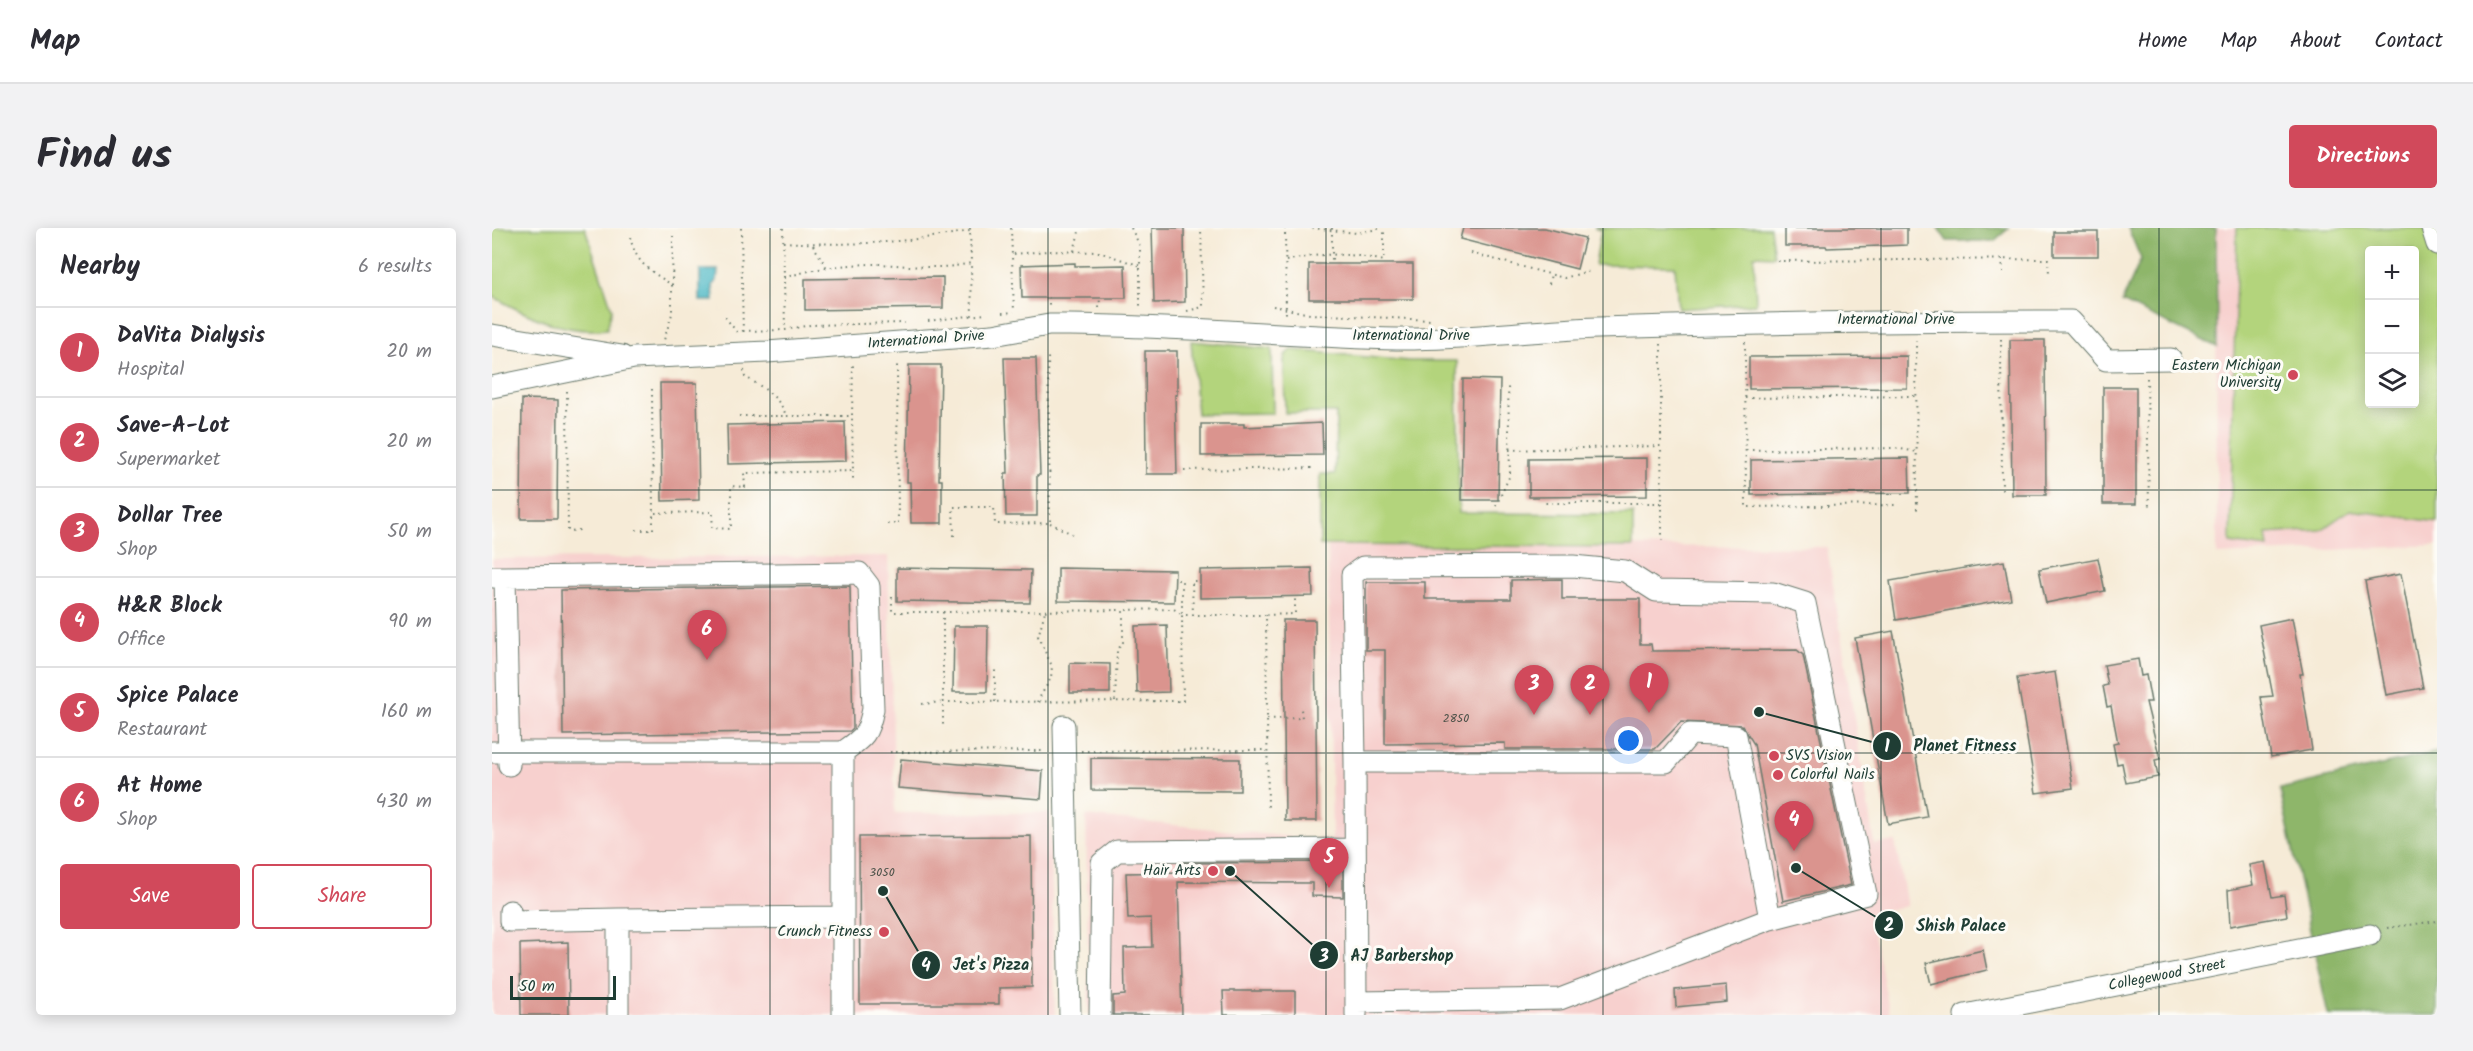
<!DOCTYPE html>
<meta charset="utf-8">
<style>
:root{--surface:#fff;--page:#f2f2f3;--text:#2b2b33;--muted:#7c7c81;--line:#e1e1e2;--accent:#d1495b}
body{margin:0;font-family:Kalam,sans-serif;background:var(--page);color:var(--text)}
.controls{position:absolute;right:18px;top:18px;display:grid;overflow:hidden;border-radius:6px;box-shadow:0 3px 15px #0003}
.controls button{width:54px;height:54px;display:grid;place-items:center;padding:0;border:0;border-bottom:2px solid var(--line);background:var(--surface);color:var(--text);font:30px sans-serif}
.scale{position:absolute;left:18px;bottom:15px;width:106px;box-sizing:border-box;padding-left:6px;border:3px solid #1f3d34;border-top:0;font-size:16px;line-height:21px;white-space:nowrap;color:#1f3d34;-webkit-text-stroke:4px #fdfcf7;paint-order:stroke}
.you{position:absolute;left:1137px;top:513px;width:21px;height:21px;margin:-15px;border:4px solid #fff;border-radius:50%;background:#1a73e8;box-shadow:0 0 0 9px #1a73e833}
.badge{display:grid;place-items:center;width:39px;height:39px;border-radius:50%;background:var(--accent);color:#fff;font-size:20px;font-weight:700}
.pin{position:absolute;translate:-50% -50px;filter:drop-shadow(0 2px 3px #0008)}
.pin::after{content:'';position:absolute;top:32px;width:21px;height:18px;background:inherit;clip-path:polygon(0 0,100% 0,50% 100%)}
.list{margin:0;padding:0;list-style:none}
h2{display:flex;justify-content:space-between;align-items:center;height:78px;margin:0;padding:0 24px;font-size:26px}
h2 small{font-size:20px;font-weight:400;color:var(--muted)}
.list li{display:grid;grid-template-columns:39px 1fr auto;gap:18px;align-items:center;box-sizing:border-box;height:90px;padding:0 24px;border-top:2px solid var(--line)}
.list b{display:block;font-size:22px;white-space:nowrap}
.list p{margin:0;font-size:20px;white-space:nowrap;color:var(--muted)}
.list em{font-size:20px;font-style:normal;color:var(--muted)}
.actions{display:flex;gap:12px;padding:18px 24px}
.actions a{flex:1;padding:14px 0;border:2px solid var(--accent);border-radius:6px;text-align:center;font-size:21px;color:var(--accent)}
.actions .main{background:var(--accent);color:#fff}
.icon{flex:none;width:33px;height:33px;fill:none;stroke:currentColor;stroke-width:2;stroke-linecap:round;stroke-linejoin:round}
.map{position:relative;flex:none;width:1945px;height:787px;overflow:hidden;border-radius:6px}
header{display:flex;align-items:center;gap:36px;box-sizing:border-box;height:84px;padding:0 30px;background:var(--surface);border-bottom:2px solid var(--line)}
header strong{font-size:28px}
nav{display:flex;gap:33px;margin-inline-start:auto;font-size:21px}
.intro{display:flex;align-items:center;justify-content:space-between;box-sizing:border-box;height:144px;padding:0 36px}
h1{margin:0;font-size:42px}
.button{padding:15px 27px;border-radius:6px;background:var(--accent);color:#fff;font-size:21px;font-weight:700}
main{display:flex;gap:36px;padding:0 36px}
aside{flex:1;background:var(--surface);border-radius:6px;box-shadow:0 3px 15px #0003}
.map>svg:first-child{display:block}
.built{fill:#f7d0ce;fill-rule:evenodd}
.green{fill:#b3d47b;stroke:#698858;stroke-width:1.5;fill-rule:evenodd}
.forest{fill:#8eb66b;stroke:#567a50;stroke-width:1.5}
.water{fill:#4bb8c5;stroke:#357a7c;stroke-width:1.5}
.building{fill:#da948e}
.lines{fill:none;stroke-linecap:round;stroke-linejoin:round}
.minor-casing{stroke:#6a7a6d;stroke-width:23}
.path{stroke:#6a7a6d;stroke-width:2;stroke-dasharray:1.5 4.5;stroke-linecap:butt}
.minor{stroke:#fff;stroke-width:21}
.grid{fill:none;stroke:#1f3d34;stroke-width:1.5;stroke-opacity:0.55}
.poi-dot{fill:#d1495b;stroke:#fdfcf7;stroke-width:2}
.labels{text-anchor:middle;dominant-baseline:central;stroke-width:6;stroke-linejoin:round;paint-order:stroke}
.number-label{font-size:12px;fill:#4e534a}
.street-label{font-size:15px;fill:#1f3d34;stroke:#fdfcf7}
.poi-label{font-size:15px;fill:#1f3d34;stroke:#fdfcf7;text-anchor:end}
.leader{fill:none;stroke:#1f3d34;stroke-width:2}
.callout-dot{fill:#1f3d34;stroke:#fdfcf7;stroke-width:2}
.mark-label{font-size:18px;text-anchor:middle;font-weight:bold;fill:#fff}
.callout-label{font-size:16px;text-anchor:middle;font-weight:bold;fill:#1f3d34;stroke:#fdfcf7;stroke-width:6;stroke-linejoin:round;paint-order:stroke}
</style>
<header>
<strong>Map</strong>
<nav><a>Home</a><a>Map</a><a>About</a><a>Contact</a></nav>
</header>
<div class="intro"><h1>Find us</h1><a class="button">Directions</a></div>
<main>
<aside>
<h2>Nearby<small>6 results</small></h2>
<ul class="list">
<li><span class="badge">1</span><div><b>DaVita Dialysis</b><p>Hospital</p></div><em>20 m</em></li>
<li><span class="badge">2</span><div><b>Save-A-Lot</b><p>Supermarket</p></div><em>20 m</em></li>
<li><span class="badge">3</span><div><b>Dollar Tree</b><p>Shop</p></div><em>50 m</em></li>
<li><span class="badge">4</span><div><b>H&amp;R Block</b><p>Office</p></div><em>90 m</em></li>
<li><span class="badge">5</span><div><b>Spice Palace</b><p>Restaurant</p></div><em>160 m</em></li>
<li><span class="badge">6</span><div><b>At Home</b><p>Shop</p></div><em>430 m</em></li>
</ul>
<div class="actions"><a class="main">Save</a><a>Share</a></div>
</aside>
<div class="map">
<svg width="1945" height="787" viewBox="0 0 1945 787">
<rect width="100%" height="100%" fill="#fdfcf7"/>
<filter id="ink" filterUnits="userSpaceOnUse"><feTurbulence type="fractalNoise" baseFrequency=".0167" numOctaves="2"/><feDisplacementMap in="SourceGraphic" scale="12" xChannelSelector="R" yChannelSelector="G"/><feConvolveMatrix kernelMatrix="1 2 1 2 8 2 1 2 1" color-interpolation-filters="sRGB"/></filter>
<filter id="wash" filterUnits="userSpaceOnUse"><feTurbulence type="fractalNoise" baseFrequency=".008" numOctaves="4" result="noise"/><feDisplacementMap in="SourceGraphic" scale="24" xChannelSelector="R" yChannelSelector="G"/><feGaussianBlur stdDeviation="1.35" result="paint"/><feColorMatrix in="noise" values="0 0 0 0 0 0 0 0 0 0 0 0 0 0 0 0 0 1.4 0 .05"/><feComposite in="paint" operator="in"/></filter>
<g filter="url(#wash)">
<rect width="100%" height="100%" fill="#f6ebd7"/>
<!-- built -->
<path class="built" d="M1724 0H1945V317L1725 327ZM1878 22H1922V176H1878Z
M836 317 1335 319 1382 616 1403 613 1415 678 1378 685 1398 787H597L594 588 840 613Z
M396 328 403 585H558L563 787H0V331Z"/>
<!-- green -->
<path class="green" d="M0 0H93L120 81 115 101C73 107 36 88 0 68Z
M1102 0H1278L1282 28 1262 27 1264 76 1186 81 1183 38 1103 37 1109 2Z
M1745 0H1945V294L1858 282 1829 302 1774 306 1776 320 1738 315ZM1878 22H1922V176H1878Z
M699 113 780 121 781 185 705 186Z
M800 122 917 133H965L967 285 1141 286V319L828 317V246H843L844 185H793L792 132 794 126Z"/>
<!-- forest -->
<path class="forest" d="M1446 0H1517L1502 13H1455Z
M1636 0H1724L1725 119 1630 74 1649 31Z
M1945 524V787H1836L1788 561Z"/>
<!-- water -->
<path class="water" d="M208 42H226L225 52 221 57 222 73H208Z"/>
<g id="blocks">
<!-- building -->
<path class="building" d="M660 0H692L693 74 662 75Z
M971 0H1053L1093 10 1085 41 968 11Z
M1293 0H1415V17L1335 20 1334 18H1293Z
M1562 4H1606V28H1562Z
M583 35V38L633 37 634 70H530L529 37Z
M817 36H921V71H817Z
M451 49V80L313 82V51Z
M1518 112H1553L1554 267H1520Z
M653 123H685V167H683L685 246H654Z
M1415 128V160L1257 161V129Z
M512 130H544L548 247H545V288H514L513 245H516Z
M417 137H449L447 252H450V295H419L418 254H415Z
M971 151 1008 152 1006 272H969Z
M168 155H205L207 272 170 273Z
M1611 159H1644V276H1611Z
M30 171 66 172 65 291H29Z
M353 194 354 233 236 236 235 197Z
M830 195 831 227 709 228V196H752V199Z
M1155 230V268L1037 269V231Z
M1417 230 1418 265 1259 267V232Z
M1606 330 1613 363 1554 375 1547 341Z
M1512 333 1519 371 1404 392 1398 353Z
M405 340 539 342 538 375 405 373Z
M566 340 683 342 682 374 566 373Z
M820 340 821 368 708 370V342Z
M1909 346 1931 460 1894 467 1873 353Z
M1070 351V371H1148V416H1159L1160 423 1305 422 1311 427 1359 657 1291 673 1262 516 1250 497 1189 494 1163 521H1013V515L893 516V422H874V354H933V371H1019V352Z
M358 358 361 500 358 503 71 507 69 362Z
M1800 390 1811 446H1808L1820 522 1779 529 1769 469 1781 468 1767 397Z
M791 392H823L825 593H793Z
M675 397 677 464 645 465 643 398Z
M462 398H496L495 464H461Z
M1401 403 1435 589 1396 596 1363 410Z
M1646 431 1649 448 1654 447 1659 474H1654L1668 531 1663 532 1666 549 1634 555 1630 535 1625 536 1621 516 1626 515 1619 478 1615 479 1611 458 1616 457 1612 437Z
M578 435 618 436V465H578Z
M1563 444 1581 560 1544 565 1525 450Z
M599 530 748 531V563L599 562Z
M409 531 551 543 549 571 406 560Z
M539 608 540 759 507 760V776H368L367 609Z
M851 634V669L820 668V655L686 654 690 787H621V768L633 767 632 720 660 719 659 690 636 691 634 645 692 644V635Z
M1773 634 1780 669 1792 667 1795 688 1738 698 1736 662 1761 657 1757 637Z
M76 714 77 787H29L28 716Z
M1491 722 1495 742 1439 756 1434 735Z
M1234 757 1235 774 1184 779 1183 762Z
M731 763H803V787H732Z"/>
</g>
</g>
<g filter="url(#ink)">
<use href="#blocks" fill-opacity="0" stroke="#6a7a6d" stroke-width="1.5"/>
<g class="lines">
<defs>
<path id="minor" d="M1940 0 1945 16
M0 107 130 128
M0 159 142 130 275 124 501 107 557 97H577C687 98 795 108 905 111 972 112 1039 102 1106 100 1264 95 1421 93 1579 93L1614 132 1679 131
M1 349H13L17 537
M13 349 367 345 377 358 381 481C376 507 372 509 351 524
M572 498 578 787
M0 524H351V787
M863 534 860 347 871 339 1081 338 1133 343 1164 363 1281 365 1313 375 1374 666 1278 691
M18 683V693L126 691V787
M126 691 351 689
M864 774 1068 771 1278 691 1244 508 1198 506 1174 534H863L864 787
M608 787 610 635 625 623 863 621
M1473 787 1878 707"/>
</defs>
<!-- minor casing -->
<use href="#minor" class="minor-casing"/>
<!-- path -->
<path class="path" d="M249 0 251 108
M291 0 293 102
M478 0 479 35
M519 0 522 84
M639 0 648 18V81
M793 0 794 88
M820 0 865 5 891 0
M840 0V36
M138 9C145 38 158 42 180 57V86L172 112
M291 14C360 18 411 15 478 3
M321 17 335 40
M582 23 588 0
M979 25 1072 50 1098 43
M522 26 555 23 607 24 649 38
M1510 31 1511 44
M794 33C828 25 857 24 892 33V0
M1285 33 1556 31 1557 45
M292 50C321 40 354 36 385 36 417 37 447 43 479 35L480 91
M1057 56 1059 46
M180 57 181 8
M557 69V81
M781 78 818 86 939 92
M607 80 608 71
M695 83 711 79 709 0
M510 85 522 84
M233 89 247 107
M436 93 493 86
M251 103 293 102 318 97 413 95
M1509 111 1510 265
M1424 112 1425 285
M1253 114 1254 279 1405 277
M1169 116V218
M252 142 253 149C268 157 289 170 294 188H360L361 136
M1655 150 1657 282
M160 161 161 285 221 284 220 300 239 301V258L253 259 252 245 361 243 360 188
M75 163 76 303 88 302
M1253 170 1424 168
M247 188H294
M1017 222 1169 218 1170 275H1053
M1254 222 1403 220 1426 224
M692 242 822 240
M361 243V255
M1170 275V316
M1004 278 1018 247 1016 157
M558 295 580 306
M395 296H406L405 135
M144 302H161V285
M462 308 461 279H502L503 296 558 295 556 125
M400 369V384H451V474L691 473 690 387H774L776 582
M451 384 631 382
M701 387 700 353H708
M774 387 803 386V369
M623 473 625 423 631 414V382L682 381 690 387V352H683
M503 474V442
M545 474 559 450 560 438 546 409 553 383
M430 476 451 474V498
M775 491 810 490 809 481
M589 523 775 522
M398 524 554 523
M1895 700 1945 693"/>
<!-- minor -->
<use href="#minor" class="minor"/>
</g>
</g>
<!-- grid -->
<path class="grid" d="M278 0V787M556 0V787M834 0V787M1111 0V787M1389 0V787M1667 0V787M0 262H1945M0 525H1945"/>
<!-- markers -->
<g class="poi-dot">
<circle cx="1801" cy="147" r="6"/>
<circle cx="1282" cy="528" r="6"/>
<circle cx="1286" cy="547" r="6"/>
<circle cx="721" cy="643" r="6"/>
<circle cx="392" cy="704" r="6"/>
</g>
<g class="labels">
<!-- number labels -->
<g class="number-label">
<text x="964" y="490">2850</text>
<text x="390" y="644">3050</text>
</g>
<!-- street labels -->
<g class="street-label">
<text x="1404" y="92">International Drive</text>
<text x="919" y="108">International Drive</text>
<text transform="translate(434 112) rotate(-4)">International Drive</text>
<text transform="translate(1675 747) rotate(-11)">Collegewood Street</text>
</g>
<!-- poi labels -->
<g class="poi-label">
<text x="1789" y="138">Eastern Michigan<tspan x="1789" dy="17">University</tspan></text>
<text x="1294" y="528" text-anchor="start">SVS Vision</text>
<text x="1298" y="547" text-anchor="start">Colorful Nails</text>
<text x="709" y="643">Hair Arts</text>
<text x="380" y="704">Crunch Fitness</text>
</g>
</g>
<!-- callouts -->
<path class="leader" d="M1267 484L1395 518M1304 640L1397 697M738 643L832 727M391 663L434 737"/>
<g class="callout-dot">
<circle cx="1267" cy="484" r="6"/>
<circle cx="1304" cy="640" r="6"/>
<circle cx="738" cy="643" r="6"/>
<circle cx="391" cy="663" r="6"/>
<circle cx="1395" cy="518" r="15"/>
<circle cx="1397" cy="697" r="15"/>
<circle cx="832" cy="727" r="15"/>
<circle cx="434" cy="737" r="15"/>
</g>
<g class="mark-label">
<text x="1395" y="524">1</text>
<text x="1397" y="703">2</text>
<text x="832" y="734">3</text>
<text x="434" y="743">4</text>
</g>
<g class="callout-label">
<text x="1473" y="523">Planet Fitness</text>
<text x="1469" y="703">Shish Palace</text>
<text x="910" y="733">AJ Barbershop</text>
<text x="499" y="742">Jet's Pizza</text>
</g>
</svg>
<div class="controls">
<button>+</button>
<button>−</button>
<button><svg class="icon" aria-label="layers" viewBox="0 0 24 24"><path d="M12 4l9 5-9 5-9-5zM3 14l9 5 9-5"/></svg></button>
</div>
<div class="scale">50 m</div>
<div class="you"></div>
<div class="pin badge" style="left:1157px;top:485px">1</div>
<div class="pin badge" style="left:1098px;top:487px">2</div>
<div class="pin badge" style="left:1042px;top:487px">3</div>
<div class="pin badge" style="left:1302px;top:623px">4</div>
<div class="pin badge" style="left:837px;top:660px">5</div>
<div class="pin badge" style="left:215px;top:432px">6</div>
</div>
</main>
